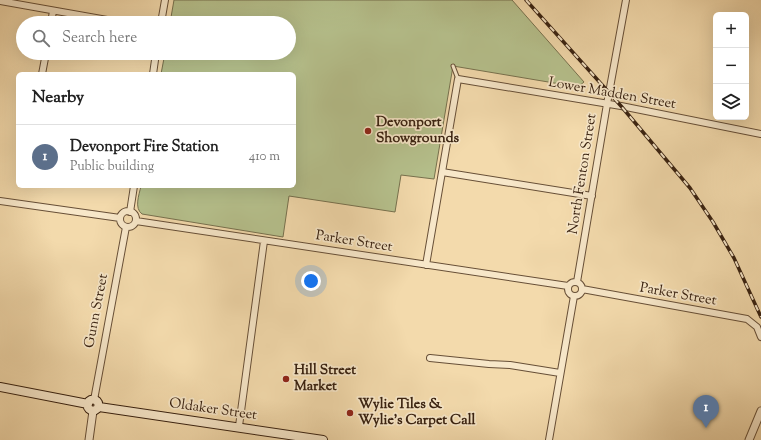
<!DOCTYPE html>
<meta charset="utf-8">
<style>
:root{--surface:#fff;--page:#f2f2f2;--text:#222;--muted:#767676;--line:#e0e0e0;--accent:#8f2418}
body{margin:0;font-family:"Sorts Mill Goudy",serif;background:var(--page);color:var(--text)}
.controls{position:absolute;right:12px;top:12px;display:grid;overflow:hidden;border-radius:6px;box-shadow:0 4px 16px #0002}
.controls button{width:36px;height:36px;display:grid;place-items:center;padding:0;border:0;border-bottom:1px solid var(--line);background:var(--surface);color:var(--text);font:20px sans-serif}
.you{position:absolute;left:311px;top:281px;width:14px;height:14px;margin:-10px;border:3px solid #fff;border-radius:50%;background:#1a73e8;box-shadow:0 0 0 6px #1a73e833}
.badge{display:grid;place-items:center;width:26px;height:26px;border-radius:50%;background:var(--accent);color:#fff;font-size:13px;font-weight:700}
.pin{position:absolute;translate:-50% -33px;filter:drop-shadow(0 1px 2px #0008)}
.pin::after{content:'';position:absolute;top:21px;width:14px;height:12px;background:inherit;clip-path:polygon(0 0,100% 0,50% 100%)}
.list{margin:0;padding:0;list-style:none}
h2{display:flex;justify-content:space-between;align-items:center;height:52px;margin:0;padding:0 16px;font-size:17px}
h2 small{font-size:13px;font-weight:400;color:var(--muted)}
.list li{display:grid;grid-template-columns:26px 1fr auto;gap:12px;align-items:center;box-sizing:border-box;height:64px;padding:0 16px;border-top:1px solid var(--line)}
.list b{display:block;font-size:15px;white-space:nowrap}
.list p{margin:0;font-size:13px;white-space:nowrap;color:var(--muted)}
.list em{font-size:13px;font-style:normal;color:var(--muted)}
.icon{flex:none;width:22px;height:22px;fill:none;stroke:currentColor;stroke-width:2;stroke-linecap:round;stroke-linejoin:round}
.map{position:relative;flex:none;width:761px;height:440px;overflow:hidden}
.search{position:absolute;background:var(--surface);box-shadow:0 4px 16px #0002;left:16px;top:16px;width:280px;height:44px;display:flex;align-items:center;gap:10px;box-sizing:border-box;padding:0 14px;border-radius:22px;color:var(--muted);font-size:15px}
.panel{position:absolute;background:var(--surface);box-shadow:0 4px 16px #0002;left:16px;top:72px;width:280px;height:116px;border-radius:6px}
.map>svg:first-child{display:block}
.green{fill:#b6c18d;stroke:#77714e}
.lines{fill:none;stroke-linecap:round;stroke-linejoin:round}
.service-casing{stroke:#674f37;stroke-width:5}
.minor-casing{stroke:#674f37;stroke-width:8}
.tertiary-casing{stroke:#674f37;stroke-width:9}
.secondary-casing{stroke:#382110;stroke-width:10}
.service{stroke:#f7e7c9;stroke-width:3}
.minor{stroke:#f7e7c9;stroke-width:6}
.tertiary{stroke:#f7e7c9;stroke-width:7}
.secondary{stroke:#f7e7c9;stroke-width:8}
.rail-casing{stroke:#382110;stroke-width:3.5}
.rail{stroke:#f7e7c9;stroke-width:2;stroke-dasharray:6;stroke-linecap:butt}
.poi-dot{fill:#8f2418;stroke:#f7e7c9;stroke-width:1.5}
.labels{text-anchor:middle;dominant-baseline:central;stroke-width:3.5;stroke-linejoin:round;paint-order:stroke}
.street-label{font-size:14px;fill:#382110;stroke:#f7e7c9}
.poi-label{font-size:14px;font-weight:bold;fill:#382110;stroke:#f7e7c9;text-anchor:start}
</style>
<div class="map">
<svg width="761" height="440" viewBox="0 0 761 440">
<rect width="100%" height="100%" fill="#f3daac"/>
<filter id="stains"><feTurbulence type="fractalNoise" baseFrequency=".005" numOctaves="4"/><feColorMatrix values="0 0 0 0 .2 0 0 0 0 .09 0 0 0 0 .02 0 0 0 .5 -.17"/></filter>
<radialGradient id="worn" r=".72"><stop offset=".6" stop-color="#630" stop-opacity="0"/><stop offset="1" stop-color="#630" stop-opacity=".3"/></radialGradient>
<!-- green -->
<path class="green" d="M174 0H512L584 82 578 87 453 66 434 179 401 175 395 212 289 196 283 237 142 214C134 208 139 195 141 186H294V74H161L165 53H289V23H170Z"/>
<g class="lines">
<defs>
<path id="service" d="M453 66 458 79"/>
<path id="minor" d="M0 1 124 23
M51 23 53 11
M161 23 165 0
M42 74 46 53
M153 74 156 53
M442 172 592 196
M0 201 120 218
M120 219a8 8 0 1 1 16 0a8 8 0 1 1-16 0Z
M130 212 134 186
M136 221 568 286
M426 265 458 79 621 106 761 134
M568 289a7 7 0 1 1 14 0a7 7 0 1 1-14 0Z
M577 282 607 104 626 0
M582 289 747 319 757 327 761 337
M430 358 489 364 510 365 560 373
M94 400 126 227
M239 426 264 241
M549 440 574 296"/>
<path id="tertiary" d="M89 440 93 411
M749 440 761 411"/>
<path id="secondary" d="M0 387 88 404
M87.5 405a5.5 5.5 0 1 1 11 0a5.5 5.5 0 1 1-11 0Z
M99 407 323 440"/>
</defs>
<!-- service casing -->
<use href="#service" class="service-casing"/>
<!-- minor casing -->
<use href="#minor" class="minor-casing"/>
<!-- tertiary casing -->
<use href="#tertiary" class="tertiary-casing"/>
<!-- secondary casing -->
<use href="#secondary" class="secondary-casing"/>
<!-- service -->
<use href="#service" class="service"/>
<!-- minor -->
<use href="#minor" class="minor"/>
<!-- tertiary -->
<use href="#tertiary" class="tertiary"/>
<!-- secondary -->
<use href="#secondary" class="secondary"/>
<defs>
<path id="rail" d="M526 0 621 106 690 188 713 222 734 258 761 317"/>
</defs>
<!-- rail casing -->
<use href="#rail" class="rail-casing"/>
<!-- rail -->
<use href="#rail" class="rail"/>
</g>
<!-- markers -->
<g class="poi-dot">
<circle cx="368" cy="131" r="4"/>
<circle cx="286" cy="379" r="4"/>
<circle cx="350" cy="413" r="4"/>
</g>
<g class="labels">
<!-- street labels -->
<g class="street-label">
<text transform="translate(612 94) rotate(10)">Lower Madden Street</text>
<text transform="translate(583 174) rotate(-81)">North Fenton Street</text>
<text transform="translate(354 242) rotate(9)">Parker Street</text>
<text transform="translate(678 295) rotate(10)">Parker Street</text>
<text transform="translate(97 311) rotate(-79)">Gunn Street</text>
<text transform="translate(213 410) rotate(8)">Oldaker Street</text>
</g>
<!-- poi labels -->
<g class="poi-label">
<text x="376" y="123">Devonport<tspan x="376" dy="16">Showgrounds</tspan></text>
<text x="294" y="371">Hill Street<tspan x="294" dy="16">Market</tspan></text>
<text x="358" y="405">Wylie Tiles &amp;<tspan x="358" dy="16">Wylie's Carpet Call</tspan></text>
</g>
</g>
<rect width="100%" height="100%" filter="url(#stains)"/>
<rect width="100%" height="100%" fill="url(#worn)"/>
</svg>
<div class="controls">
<button>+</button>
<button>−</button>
<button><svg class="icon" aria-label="layers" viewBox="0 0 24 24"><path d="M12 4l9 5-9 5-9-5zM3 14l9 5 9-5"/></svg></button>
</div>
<div class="you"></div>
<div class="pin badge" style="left:706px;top:428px;background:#5c6f8a">1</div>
<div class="search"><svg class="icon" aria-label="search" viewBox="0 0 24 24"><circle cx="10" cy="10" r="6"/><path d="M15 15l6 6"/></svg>Search here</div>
<section class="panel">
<h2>Nearby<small></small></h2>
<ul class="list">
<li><span class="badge" style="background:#5c6f8a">1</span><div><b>Devonport Fire Station</b><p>Public building</p></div><em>410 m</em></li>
</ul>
</section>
</div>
